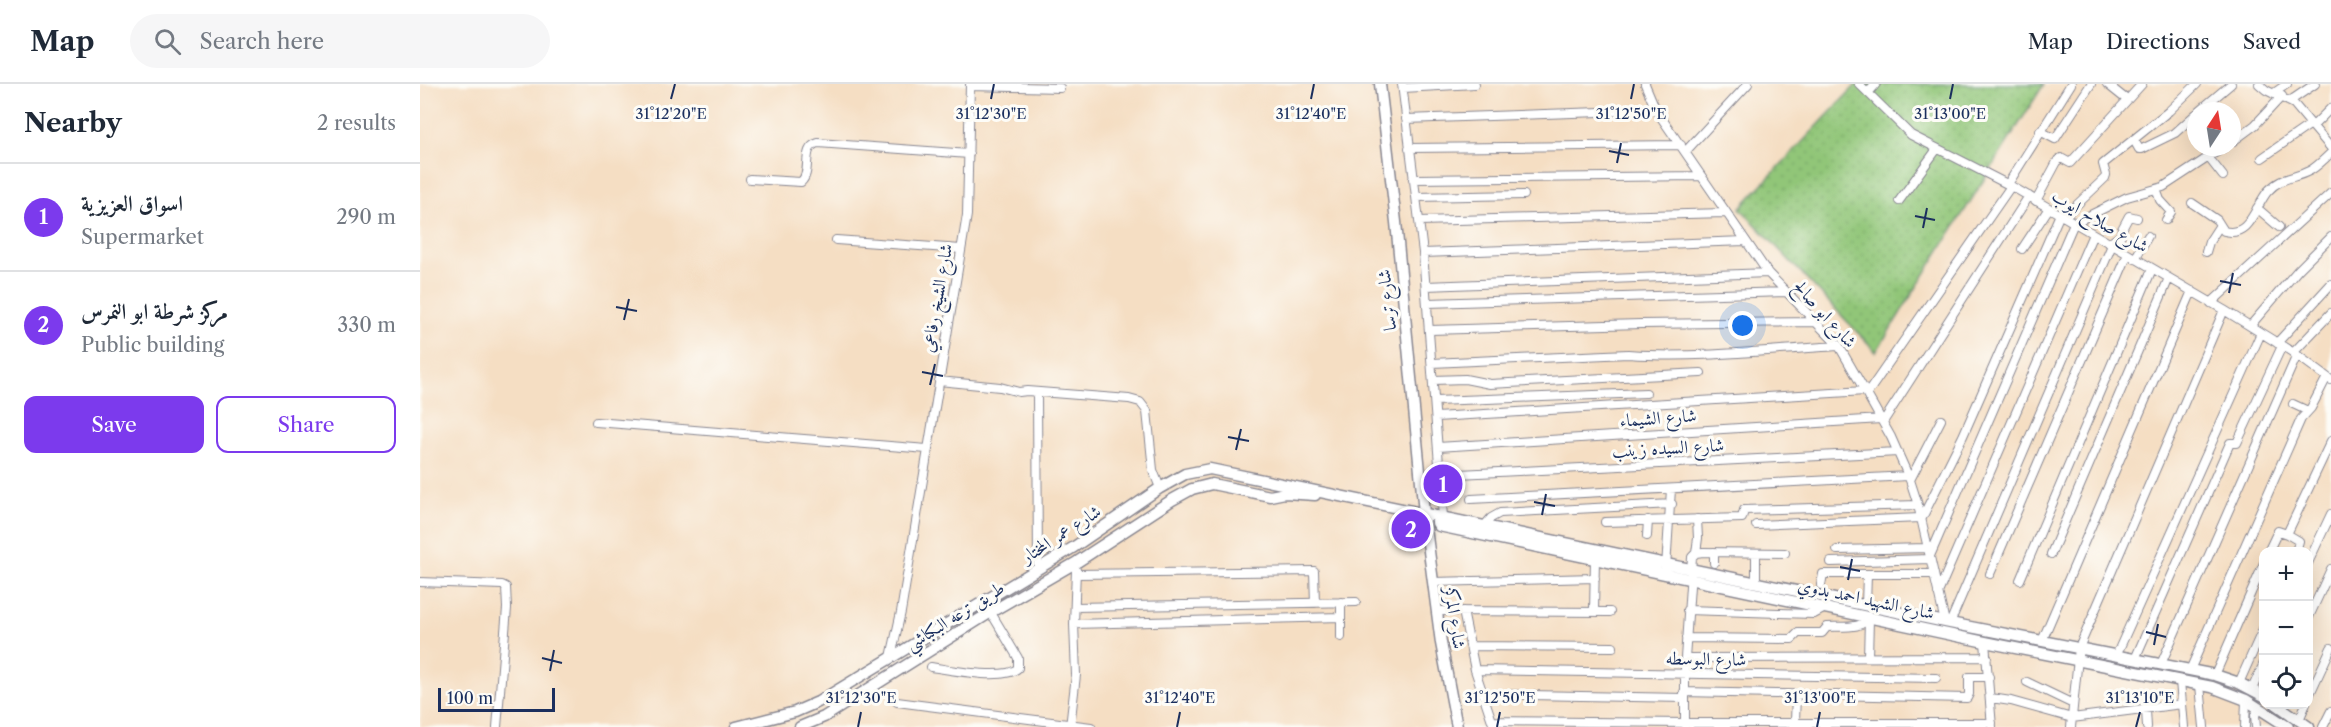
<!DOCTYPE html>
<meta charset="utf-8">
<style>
:root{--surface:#fff;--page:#f6f6f7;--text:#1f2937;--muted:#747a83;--line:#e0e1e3;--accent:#7c3aed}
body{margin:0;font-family:"Libre Caslon Text",Amiri,serif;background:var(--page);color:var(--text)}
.controls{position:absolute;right:18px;bottom:18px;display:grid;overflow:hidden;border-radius:12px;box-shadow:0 6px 24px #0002}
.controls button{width:54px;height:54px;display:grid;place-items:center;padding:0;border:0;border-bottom:2px solid var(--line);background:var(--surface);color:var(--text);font:30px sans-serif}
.compass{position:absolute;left:1767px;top:18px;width:54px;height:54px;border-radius:50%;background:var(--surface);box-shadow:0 6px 24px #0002;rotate:12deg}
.scale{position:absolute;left:18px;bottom:15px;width:117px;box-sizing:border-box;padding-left:6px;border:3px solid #1b2f5e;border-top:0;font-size:16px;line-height:21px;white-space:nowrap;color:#1b2f5e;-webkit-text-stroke:4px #fdfcf7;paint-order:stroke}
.you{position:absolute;left:1323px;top:242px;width:21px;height:21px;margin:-15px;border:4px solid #fff;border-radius:50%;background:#1a73e8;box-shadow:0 0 0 9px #1a73e833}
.badge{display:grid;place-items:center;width:39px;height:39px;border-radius:50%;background:var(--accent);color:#fff;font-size:20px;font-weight:700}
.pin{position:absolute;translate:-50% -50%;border:3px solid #fff;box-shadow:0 2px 6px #0006}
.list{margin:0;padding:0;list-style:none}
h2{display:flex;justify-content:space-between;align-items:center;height:78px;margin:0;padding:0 24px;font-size:26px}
h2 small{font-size:20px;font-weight:400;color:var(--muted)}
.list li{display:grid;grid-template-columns:39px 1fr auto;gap:18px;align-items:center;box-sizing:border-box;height:108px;padding:0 24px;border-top:2px solid var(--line)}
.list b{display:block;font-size:22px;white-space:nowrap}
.list p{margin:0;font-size:20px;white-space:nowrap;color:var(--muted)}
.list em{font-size:20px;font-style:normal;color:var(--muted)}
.actions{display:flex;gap:12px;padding:18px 24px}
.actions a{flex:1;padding:14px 0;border:2px solid var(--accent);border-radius:12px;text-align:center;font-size:21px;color:var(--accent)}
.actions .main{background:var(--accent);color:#fff}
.icon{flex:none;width:33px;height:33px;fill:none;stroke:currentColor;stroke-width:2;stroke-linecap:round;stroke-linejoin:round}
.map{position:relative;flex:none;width:1911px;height:643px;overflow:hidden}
header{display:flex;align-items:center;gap:36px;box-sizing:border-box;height:84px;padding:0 30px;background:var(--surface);border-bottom:2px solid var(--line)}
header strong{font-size:28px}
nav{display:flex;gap:33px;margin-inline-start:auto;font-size:21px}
.search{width:420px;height:54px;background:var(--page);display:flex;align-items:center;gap:15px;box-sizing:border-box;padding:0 21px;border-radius:33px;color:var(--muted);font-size:22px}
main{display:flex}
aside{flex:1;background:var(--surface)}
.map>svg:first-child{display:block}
.grass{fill:url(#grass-dots);stroke:#567a6b;stroke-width:1.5}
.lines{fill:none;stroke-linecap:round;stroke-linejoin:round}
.street-casing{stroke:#888690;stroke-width:10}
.secondary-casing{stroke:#888690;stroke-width:13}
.street{stroke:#fff;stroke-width:8}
.secondary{stroke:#fff;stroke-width:10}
.ticks{fill:none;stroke:#1b2f5e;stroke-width:2}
.labels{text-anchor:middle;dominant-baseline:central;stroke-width:6;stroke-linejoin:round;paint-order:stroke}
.street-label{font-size:18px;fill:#1b2f5e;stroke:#fdfcf7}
.ticks-label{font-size:15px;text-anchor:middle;fill:#1b2f5e;stroke:#fdfcf7;stroke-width:6;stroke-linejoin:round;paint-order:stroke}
</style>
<header>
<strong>Map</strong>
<div class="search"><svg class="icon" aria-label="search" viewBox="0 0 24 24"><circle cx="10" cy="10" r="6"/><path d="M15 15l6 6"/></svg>Search here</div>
<nav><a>Map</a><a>Directions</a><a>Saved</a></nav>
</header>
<main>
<aside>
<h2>Nearby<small>2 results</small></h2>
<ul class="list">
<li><span class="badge">1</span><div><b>اسواق العزيزية</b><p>Supermarket</p></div><em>290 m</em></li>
<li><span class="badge">2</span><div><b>مركز شرطة ابو النمرس</b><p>Public building</p></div><em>330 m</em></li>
</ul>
<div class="actions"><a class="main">Save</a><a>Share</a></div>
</aside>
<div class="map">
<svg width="1911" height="643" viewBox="0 0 1911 643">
<defs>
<pattern id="grass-dots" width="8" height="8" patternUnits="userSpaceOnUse" patternTransform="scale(1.5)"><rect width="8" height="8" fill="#91c678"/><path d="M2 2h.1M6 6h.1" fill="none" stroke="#7caa6a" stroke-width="1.8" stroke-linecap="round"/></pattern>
</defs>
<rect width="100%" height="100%" fill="#fdfcf7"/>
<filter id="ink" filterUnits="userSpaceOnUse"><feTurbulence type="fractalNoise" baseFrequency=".0167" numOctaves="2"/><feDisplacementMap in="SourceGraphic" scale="12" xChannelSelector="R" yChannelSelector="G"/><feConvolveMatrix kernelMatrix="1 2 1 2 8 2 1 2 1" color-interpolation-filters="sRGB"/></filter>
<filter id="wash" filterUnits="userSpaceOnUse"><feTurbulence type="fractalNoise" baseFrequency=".008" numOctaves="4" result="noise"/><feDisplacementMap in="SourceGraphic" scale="24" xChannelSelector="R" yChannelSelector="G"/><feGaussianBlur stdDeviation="1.35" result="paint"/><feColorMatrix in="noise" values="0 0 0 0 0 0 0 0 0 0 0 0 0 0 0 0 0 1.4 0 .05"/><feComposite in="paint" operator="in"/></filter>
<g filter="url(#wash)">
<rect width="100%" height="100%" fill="#f5dec3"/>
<!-- grass -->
<path class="grass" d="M1437 0H1624L1456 268 1320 124Z"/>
</g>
<g filter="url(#ink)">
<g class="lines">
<defs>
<path id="street" d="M982 0 1003 169 1023 433
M1225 0 1236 26 1348 189 1419 262 1445 307 1471 353 1490 396 1498 421 1525 538
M1439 0 1491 51 1591 102 1629 124 1804 226 1877 271 1911 296
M1687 0 1707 16
M1839 0 1846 6 1874 20 1911 64
M550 2 640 4
M983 4 1055 0
M1448 9 1456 0
M1854 9 1867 0
M1870 17 1895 0
M1779 27 1811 0
M986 35 1236 26
M1893 42 1911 24
M1620 47 1635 55 1671 0
M1714 56 1719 65H1722L1755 49 1776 30
M1812 58 1835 41 1862 12
M989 64 1261 61
M1265 68 1328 0
M1789 74 1803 92
M1842 74 1891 40
M330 95 381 98C393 87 380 64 398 59L549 70
M993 95 1281 92
M1588 100 1651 0
M1736 105 1740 116 1751 128 1746 136
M996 113 1104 111
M1479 117 1517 65
M1616 117 1638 76 1641 74 1650 79 1722 0
M1772 119 1797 136 1804 147C1830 154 1835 122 1848 107 1862 92 1874 95 1889 87 1897 83 1904 75 1911 69
M1837 124 1859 143
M1644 133 1685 94 1686 91 1683 80 1749 27 1777 0
M999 137 1305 129
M416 156 541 165
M1690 159 1701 151 1702 145 1709 132 1717 134
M1602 165 1629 124
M1786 168 1789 158 1800 141
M1003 169 1325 157
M1715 175 1728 152
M1006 202 1348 189
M1008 219 1366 208
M1791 219 1911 109
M1830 242 1878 186 1911 153
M1010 246 1221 240 1397 238
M1857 259 1911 200
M1873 269 1911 229
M1012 279 1208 270C1277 275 1349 266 1419 262
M1013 296 1045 295 1070 300 1281 289
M519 297 580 303 599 308 607 307 709 315 720 318 727 327 733 386 740 404
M617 308 618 485
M1447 310 1591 102
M1015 317 1226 309
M1873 320 1888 327
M1016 333 1445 307
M176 338 507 365
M1463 338 1609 112
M1018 363 1461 335
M1020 391 1478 368
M1490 396 1521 336
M1051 415 1488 392
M1501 436 1543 352 1640 130
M1185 438 1322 434 1324 426 1498 421
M1065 441 1071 434 1080 429 1252 420
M1336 441 1501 434
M1867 450 1879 457 1876 468
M1227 452 1228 436
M1417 466 1508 464
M1848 468 1858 447 1867 450 1911 357
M1276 469 1278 454 1277 435
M1631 470 1749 194
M1510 472 1654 139 1707 113 1743 103 1804 63
M1411 478 1510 475
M1294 479V468
M1888 479 1911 430
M1246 484 1251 405
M656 490 894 487 895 519
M1570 490 1708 170
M1600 496 1732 185
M0 498 82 501 86 503 87 524 77 643
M1013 498 1175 494
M1336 498V469
M1401 501 1403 490H1514
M1518 509 1673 150
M921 518V553
M1446 521 1447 490
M655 523 936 518
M1267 526 1394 530 1407 523
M1017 527 1190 528
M1043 527 1055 586 1074 643
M1174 528 1175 473
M1888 535 1911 485
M1530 539 1692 161
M654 540 921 533
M1266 554 1372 555 1378 549H1402L1407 543C1420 542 1445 546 1449 532
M1622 557 1772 207
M1565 558 1572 643
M1050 562 1193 563
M1696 572 1841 249
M471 573 481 528 547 131 550 0
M1448 573 1449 535
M1265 574 1567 573
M1715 575 1810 359H1817L1862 262
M1741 580 1877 271
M511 583C530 586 585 597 598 584V574L564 517
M1055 586 1516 594
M1770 586 1881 335 1891 324 1907 293
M1795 591 1844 479
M1760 597 1764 643
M1607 598 1653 620
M1819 599 1844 543
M1780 601 1784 643
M1832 605 1844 579
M1264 608 1547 614 1549 610V593H1569
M1063 610 1264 614
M1571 614 1591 617 1652 634 1762 620
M1888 614 1911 564
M477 618 671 643
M1726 626 1727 643
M1879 636 1886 620
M1072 637 1265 639H1572
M1375 638 1376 610
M1265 642V574L1272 473 1276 469 1283 468 1365 469
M650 643 656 591 654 540 656 486
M1651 643 1659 564 1804 226
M1825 643 1826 616
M1836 643 1835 631 1839 624
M1903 643 1911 627"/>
<path id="secondary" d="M960 0 976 138 1004 429 1021 559 1037 643
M1017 432V439L1019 442 1565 558 1792 603 1826 616 1868 643
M1856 620 1889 643
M316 643 375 628 398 618 654 463 740 404 765 390 790 385 1530 539 1795 591 1819 599 1844 612
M380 643 404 633 571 528 657 478 752 416 772 405 792 400 850 412 865 409 895 411"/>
</defs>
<!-- street casing -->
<use href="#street" class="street-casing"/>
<!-- secondary casing -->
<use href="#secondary" class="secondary-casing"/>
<!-- street -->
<use href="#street" class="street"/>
<!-- secondary -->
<use href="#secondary" class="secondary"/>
</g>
</g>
<!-- ticks -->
<path class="ticks" d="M251 15 255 0M571 15 574 0M891 15 894 0M1211 15 1214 0M1530 15 1533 0M1189 67 1209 71M1197 79 1201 59M1495 132 1515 136M1503 144 1507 124M1800 197 1821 201M1809 209 1813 189M196 223 217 227M204 236 209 215M502 288 523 292M510 301 515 280M808 353 829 357M816 366 821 345M1114 418 1135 422M1122 431 1126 410M1420 483 1440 487M1428 496 1432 475M1726 548 1746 553M1734 561 1738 540M122 574 142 579M130 587 134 566M438 643 441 628M757 643 760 628M1077 643 1080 628M1397 643 1400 628M1716 643 1720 628"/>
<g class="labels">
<!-- street labels -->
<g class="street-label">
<text transform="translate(1680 137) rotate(30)">شارع صلاح ايوب</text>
<text transform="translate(517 214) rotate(-80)">شارع الشيخ رفاعي</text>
<text transform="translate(967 216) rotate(-96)">شارع ترسا</text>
<text transform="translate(1405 230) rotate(48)">شارع ابو صالح</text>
<text transform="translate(1238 334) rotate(-4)">شارع الشيماء</text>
<text transform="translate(1248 364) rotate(-3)">شارع السيده زينب</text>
<text transform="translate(641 450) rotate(-33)">شارع عمر المختار</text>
<text transform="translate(1446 515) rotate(12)">شارع الشهيد احمد بدوي</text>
<text transform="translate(535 532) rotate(-32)">طريق ترعه البكباشي</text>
<text transform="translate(1035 534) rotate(82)">شارع المركز</text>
<text transform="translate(1286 575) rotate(1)">شارع البوسطه</text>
</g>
</g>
<g class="ticks-label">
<text x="251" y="35">31°12'20"E</text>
<text x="571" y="35">31°12'30"E</text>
<text x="891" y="35">31°12'40"E</text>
<text x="1211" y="35">31°12'50"E</text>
<text x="1530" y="35">31°13'00"E</text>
<text x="760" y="619">31°12'40"E</text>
<text x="441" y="619">31°12'30"E</text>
<text x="1080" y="619">31°12'50"E</text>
<text x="1400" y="619">31°13'00"E</text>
<text x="1720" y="619">31°13'10"E</text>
</g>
</svg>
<div class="controls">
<button>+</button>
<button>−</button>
<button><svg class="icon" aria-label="locate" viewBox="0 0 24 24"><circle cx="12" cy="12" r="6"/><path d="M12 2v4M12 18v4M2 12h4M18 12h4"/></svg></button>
</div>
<svg class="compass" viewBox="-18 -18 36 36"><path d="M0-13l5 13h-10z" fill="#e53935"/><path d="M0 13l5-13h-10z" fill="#747a83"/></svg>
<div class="scale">100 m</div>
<div class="you"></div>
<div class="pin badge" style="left:1023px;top:400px">1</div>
<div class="pin badge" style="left:991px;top:445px">2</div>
</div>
</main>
